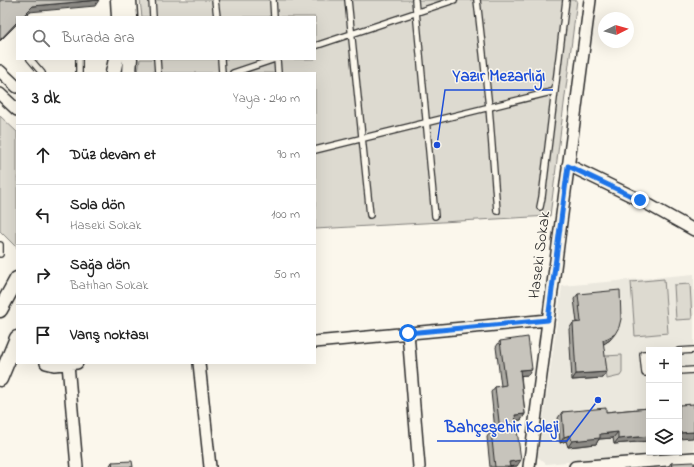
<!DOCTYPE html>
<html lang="tr">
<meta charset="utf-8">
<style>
:root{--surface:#fff;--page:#f6f6f6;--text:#222;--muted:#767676;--line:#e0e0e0}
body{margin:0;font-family:"Indie Flower",sans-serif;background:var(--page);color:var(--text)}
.controls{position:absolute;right:12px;bottom:12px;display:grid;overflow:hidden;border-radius:0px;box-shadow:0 4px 16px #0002}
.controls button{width:36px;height:36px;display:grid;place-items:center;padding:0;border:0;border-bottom:1px solid var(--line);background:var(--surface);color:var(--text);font:20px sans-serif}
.compass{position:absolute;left:598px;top:12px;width:36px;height:36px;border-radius:50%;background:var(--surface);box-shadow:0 4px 16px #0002;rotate:85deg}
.stop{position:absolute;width:12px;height:12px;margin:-9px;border:3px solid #1a73e8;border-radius:50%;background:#fff}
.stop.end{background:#1a73e8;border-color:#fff;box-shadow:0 1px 4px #0008}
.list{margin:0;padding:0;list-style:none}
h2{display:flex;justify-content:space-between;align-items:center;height:52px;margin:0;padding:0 16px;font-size:17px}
h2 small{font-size:13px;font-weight:400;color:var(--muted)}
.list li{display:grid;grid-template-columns:26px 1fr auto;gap:12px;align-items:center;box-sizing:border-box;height:60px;padding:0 16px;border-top:1px solid var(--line)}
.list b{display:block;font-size:15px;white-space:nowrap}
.list p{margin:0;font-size:13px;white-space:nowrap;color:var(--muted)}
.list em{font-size:13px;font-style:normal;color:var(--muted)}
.icon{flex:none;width:22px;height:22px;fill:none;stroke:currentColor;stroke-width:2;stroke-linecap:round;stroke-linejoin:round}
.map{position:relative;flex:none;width:694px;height:467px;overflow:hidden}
.search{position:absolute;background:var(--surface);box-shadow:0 4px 16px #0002;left:16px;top:16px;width:300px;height:44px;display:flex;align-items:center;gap:10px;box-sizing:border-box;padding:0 14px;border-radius:0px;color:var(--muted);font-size:15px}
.panel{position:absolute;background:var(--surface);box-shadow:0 4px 16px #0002;left:16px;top:72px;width:300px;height:292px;border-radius:0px}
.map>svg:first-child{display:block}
.built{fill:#ebe8de}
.green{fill:#dddad0;stroke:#84827e}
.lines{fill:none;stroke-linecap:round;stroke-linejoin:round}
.service-casing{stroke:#2b2b2b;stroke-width:8}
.minor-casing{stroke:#2b2b2b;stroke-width:14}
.tertiary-casing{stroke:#2b2b2b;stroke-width:17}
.service{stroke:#fbf7ec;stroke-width:5.5}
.minor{stroke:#fbf7ec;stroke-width:11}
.tertiary{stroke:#fbf7ec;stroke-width:14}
.wall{fill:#aba9a2;stroke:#2b2b2b}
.shaded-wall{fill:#8b8984;stroke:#2b2b2b}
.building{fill:#c7c4bc;stroke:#2b2b2b}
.route{stroke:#1a73e8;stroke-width:5}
.labels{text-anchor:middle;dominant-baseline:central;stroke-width:3;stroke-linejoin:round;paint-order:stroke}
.street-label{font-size:16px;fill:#2b2b2b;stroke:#fbf7ec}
.leader{fill:none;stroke:#1d4ed8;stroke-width:1.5}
.callout-dot{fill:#1d4ed8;stroke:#fbf7ec;stroke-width:1.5}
.callout-label{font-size:17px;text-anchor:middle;font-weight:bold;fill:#1d4ed8;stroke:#fbf7ec;stroke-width:3;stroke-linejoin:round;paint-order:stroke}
</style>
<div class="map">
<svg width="694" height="467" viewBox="0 0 694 467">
<rect width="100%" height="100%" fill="#fbf7ec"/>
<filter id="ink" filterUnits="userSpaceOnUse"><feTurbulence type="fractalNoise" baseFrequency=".025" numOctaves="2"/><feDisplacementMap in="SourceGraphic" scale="8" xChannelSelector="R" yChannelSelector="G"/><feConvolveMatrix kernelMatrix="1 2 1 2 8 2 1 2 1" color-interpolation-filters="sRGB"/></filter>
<g filter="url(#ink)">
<!-- built -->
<path class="built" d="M694 274V450L679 452V350H649V452H674L546 464 538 457 562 286Z"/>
<!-- green -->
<path class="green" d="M140 0H577L550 216 315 229V73H138L140 59H315V17H142Z
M0 116 17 132V248L0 231Z
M664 279 668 333 635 336 631 282Z
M690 284 692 319 676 320 674 285Z
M622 355V373L620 376 607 379 605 356Z"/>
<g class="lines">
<defs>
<path id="service" d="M152 0 153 17
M215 0 217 17
M273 0 274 17
M348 0 370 215
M415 0 435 216
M477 0 489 107 497 211
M315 46 454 0
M30 59 42 73
M79 59V73
M157 59 158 73
M221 59 222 73
M277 59 278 73
M233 73 275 59
M315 150 555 91
M540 207 542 197 566 0
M0 245V254
M679 351 694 350
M649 354H643L645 373H649
M679 371 694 370"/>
<path id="minor" d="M0 71 17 87
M0 94 17 110
M568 165 640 200 694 230
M408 333 419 467
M315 342 548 320
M46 363 54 365 77 363
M199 363 210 467
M68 364 77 467
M529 467 590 0
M575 467 694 458"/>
<path id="tertiary" d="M118 0 119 17
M129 0 130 17
M113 73 116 59
M129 73 130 59
M0 310 17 279
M0 379 17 338"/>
</defs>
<!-- service casing -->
<use href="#service" class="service-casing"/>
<!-- minor casing -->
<use href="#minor" class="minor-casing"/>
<!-- tertiary casing -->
<use href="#tertiary" class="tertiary-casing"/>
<!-- service -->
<use href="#service" class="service"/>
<!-- minor -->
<use href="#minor" class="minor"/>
<!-- tertiary -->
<use href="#tertiary" class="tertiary"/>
</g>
<!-- wall -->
<path class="wall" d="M578 294 610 340 603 344 602 378 572 380 569 329 573 323H577L574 299Z
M500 341 532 369 528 375H521L525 414 521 420H516L517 466 512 467H490L487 437 491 431 495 430 491 392 495 387 501 386 496 347Z
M649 408V441L614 444 613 438 599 439 596 444 568 447 566 441 560 443 558 418 562 412H606Z
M112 462 133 467H109Z
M671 463 694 467H668Z"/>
<!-- shaded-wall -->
<path class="shaded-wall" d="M99 0 95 6 29 12 24 17H22L33 6Z
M17 22V24L0 41V40Z
M615 334 610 340 604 344 599 345 603 340Z
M532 369 528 375 516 376 520 370Z
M607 372 602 378 572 380 576 374Z
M525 414 521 420 511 421 515 415Z
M618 432 613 438 599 439 596 444 568 447 572 441 600 434Z
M694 432V435L693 438 679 439V433Z
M570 435 566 441 560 443 564 437Z
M649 436V441L614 444 618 439Z
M521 460 517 466 506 467 509 462Z"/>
<!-- building -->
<path class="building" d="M0 0H99L33 6 22 17H17V22L0 40Z
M620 290 621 319 619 327 615 334 608 338 603 340 607 372 576 374 573 323 581 322 578 294Z
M528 337 532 369 520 370 525 414 515 415 521 460 509 462 510 467H495L491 431 500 430 495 387 506 385 500 341Z
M694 404V432L679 433V405Z
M606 408V412L649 408V436L618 439V432L600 434V438L572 441 570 435 564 437 562 412Z
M132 461 133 467H113L112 462Z
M694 462V467H672L671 463Z"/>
</g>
<g class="lines" filter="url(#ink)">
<!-- route -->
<path class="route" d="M408 333 548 320 568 166 640 200"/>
</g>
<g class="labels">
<!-- street labels -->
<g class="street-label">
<text transform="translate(540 255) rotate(-83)">Haseki Sokak</text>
</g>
</g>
<!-- callouts -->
<path class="leader" d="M437 145L445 90H553M598 400L567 441H437"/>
<g class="callout-dot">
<circle cx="437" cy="145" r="4"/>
<circle cx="598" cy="400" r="4"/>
</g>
<g class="callout-label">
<text x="499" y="81">Yazır Mezarlığı</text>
<text x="502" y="432">Bahçeşehir Koleji</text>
</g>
</svg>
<div class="controls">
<button>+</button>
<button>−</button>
<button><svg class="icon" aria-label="layers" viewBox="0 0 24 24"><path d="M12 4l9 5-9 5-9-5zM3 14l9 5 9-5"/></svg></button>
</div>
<svg class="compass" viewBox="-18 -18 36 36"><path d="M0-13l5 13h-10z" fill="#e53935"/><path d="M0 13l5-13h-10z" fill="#767676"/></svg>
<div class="stop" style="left:408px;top:333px"></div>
<div class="stop end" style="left:640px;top:200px"></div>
<div class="search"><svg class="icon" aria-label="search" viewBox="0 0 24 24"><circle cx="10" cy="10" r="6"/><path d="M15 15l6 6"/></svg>Burada ara</div>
<section class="panel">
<h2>3 dk<small>Yaya · 240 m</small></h2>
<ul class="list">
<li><svg class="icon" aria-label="ahead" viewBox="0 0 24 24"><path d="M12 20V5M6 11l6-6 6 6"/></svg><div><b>Düz devam et</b></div><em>90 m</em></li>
<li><svg class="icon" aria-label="left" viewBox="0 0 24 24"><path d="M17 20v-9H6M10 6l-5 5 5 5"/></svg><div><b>Sola dön</b><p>Haseki Sokak</p></div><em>100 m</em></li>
<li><svg class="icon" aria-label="right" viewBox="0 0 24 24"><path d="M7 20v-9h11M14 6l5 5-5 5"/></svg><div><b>Sağa dön</b><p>Batıhan Sokak</p></div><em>50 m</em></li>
<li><svg class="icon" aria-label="arrive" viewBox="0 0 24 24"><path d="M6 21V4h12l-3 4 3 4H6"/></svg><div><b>Varış noktası</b></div></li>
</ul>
</section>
</div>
